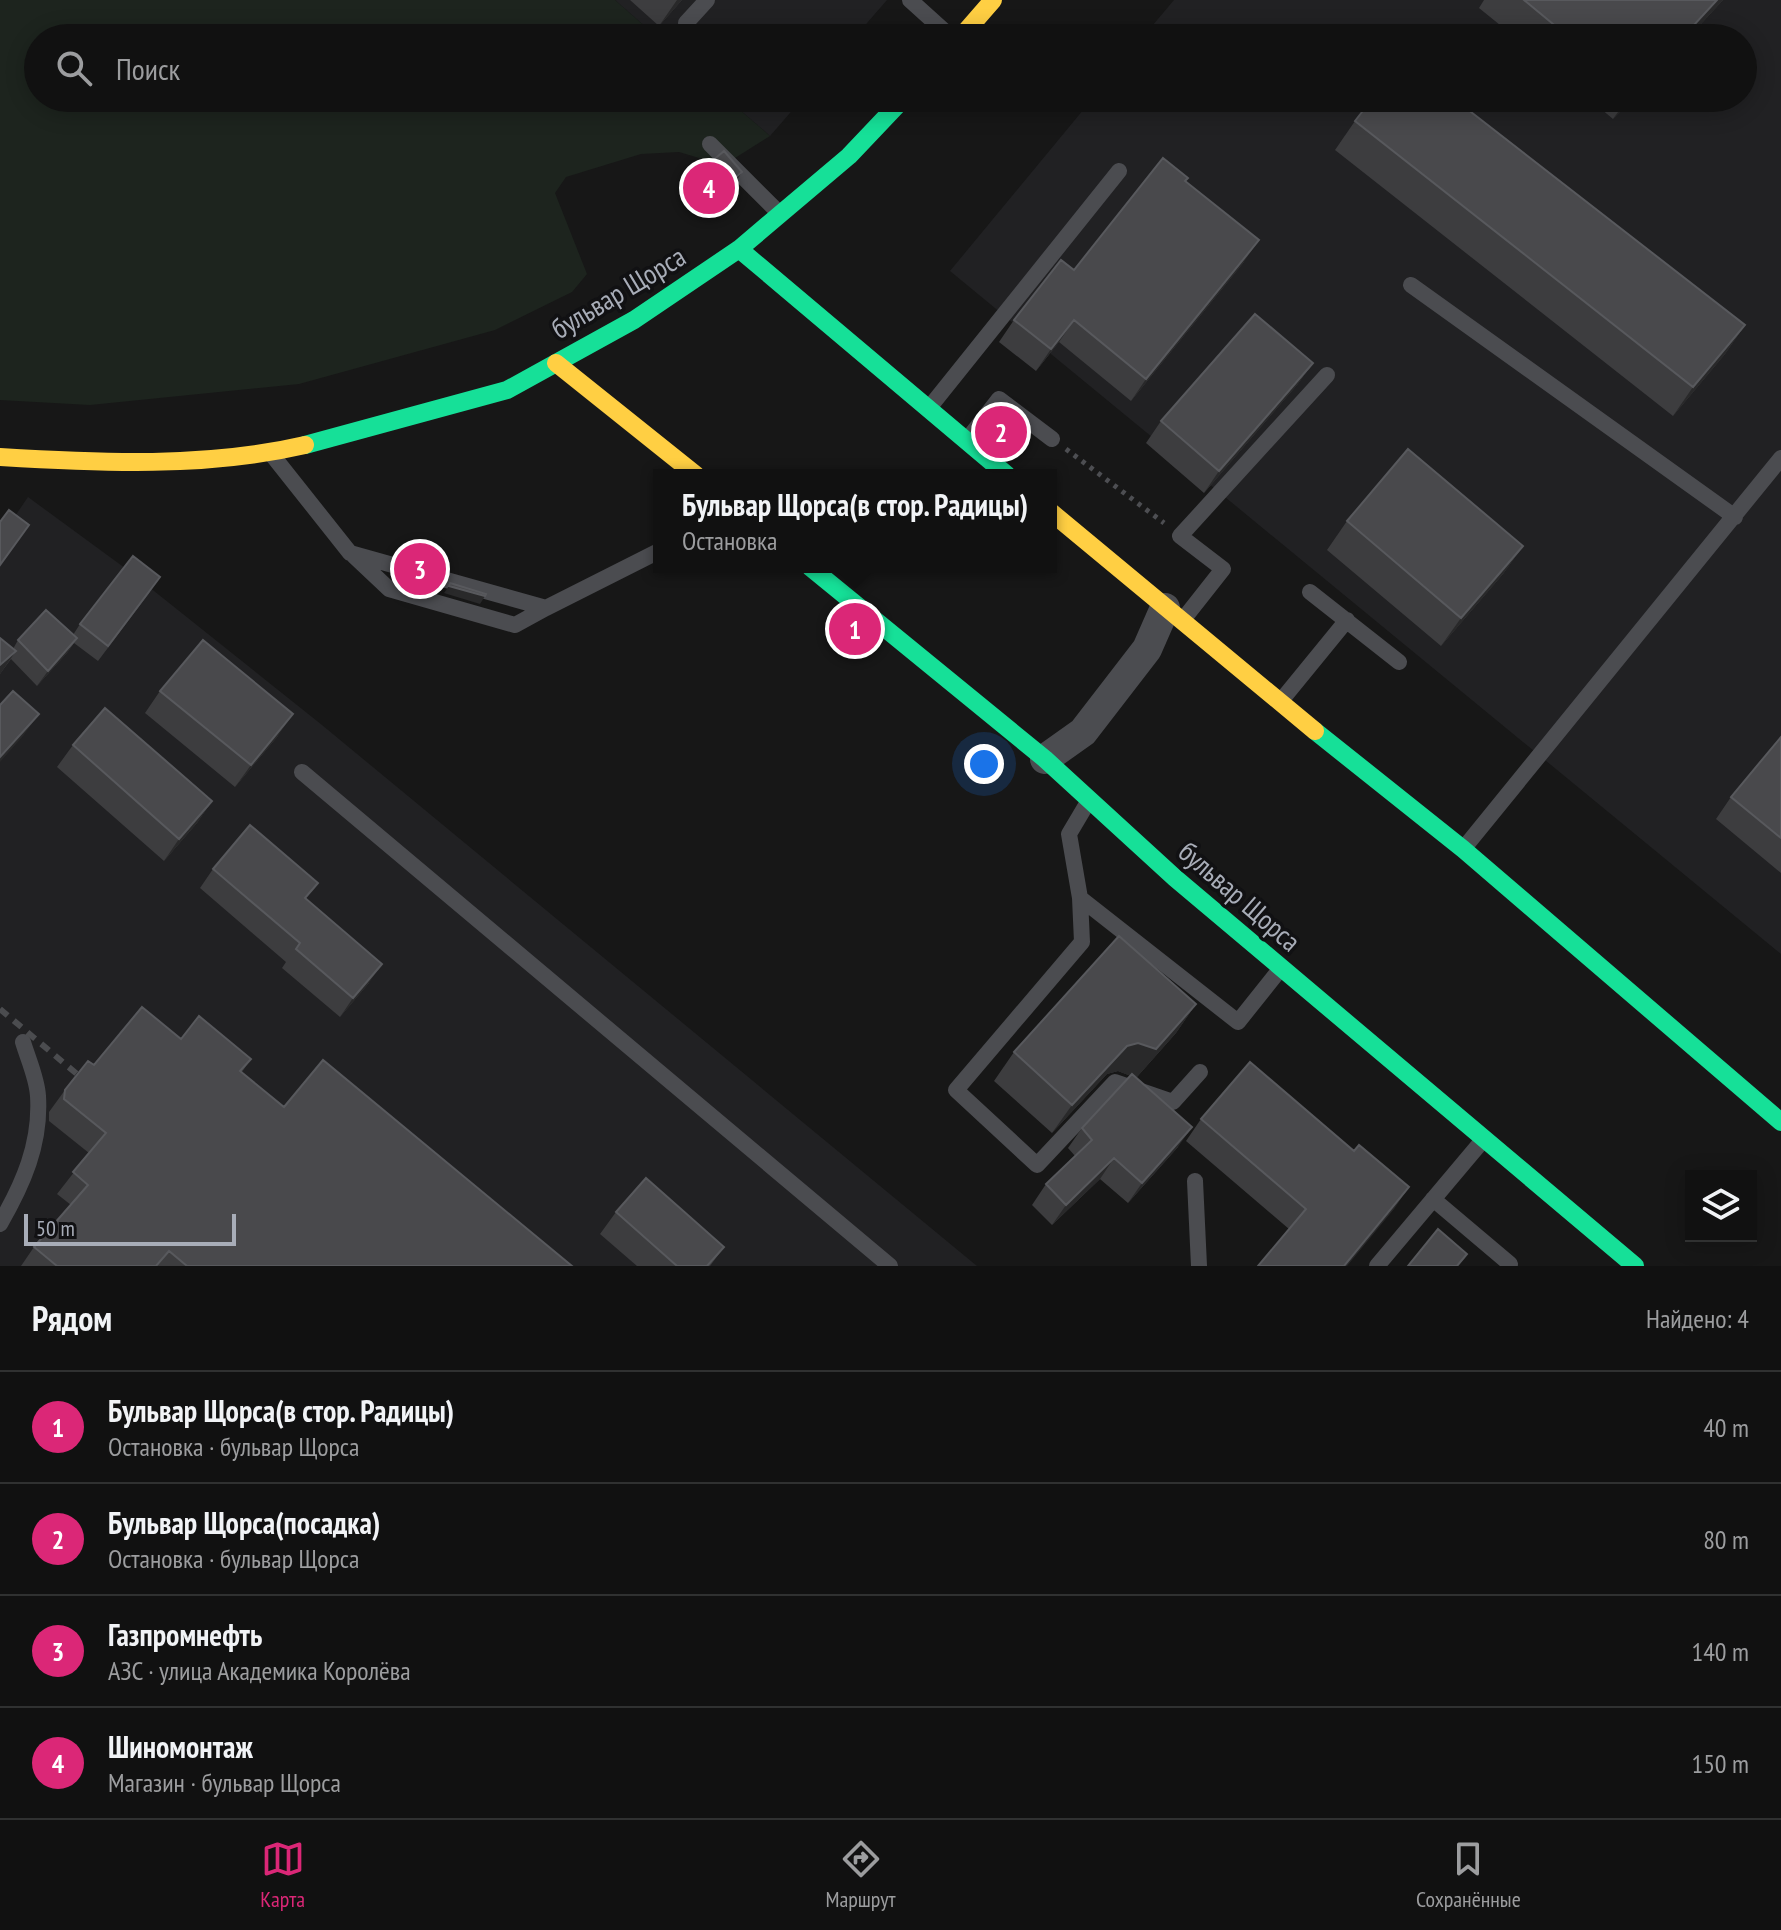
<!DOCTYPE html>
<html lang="ru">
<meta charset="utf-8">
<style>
:root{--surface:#111;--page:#1a1a1a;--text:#f1f3f6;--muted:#9c9d9f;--line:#303131;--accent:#db2777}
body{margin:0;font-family:"PT Sans Narrow",sans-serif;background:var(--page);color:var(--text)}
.controls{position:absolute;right:24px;bottom:24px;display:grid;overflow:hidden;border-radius:0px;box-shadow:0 4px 20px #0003}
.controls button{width:72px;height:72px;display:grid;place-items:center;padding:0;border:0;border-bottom:2px solid var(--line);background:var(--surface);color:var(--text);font:40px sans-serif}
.scale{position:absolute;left:24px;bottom:20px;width:212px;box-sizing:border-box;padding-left:8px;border:4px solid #a8adb8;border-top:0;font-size:22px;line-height:28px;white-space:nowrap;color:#a8adb8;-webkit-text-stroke:6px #111113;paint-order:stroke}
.you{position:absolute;left:984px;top:764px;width:28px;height:28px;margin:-20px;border:6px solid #fff;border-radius:50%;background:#1a73e8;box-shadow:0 0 0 12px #1a73e833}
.badge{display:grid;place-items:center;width:52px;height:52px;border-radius:50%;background:var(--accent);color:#fff;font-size:26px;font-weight:700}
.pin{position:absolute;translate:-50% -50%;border:4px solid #fff;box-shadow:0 2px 8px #0006}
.popup{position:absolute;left:653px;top:469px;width:404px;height:104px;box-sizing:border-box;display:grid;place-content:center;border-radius:0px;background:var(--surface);filter:drop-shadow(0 2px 6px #0005);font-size:26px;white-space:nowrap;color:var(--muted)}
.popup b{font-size:30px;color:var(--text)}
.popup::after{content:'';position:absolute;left:50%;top:100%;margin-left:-16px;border:16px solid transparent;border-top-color:var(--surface)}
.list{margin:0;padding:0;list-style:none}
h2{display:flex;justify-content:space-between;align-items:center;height:104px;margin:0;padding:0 32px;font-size:34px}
h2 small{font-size:26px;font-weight:400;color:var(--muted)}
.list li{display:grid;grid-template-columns:52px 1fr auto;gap:24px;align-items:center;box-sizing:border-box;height:112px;padding:0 32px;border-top:2px solid var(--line)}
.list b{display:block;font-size:30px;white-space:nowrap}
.list p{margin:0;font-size:26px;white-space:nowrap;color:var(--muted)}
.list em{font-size:26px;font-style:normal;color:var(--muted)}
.icon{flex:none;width:44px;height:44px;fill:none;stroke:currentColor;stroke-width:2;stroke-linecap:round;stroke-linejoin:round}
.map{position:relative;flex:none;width:1781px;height:1266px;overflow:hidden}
.search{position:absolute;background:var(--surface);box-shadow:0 4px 20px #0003;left:24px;right:24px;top:24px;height:88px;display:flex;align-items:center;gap:20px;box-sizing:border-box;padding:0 28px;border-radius:44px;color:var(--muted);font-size:30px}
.sheet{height:552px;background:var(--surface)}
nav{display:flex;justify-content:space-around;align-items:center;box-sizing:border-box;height:112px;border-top:2px solid var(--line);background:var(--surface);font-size:22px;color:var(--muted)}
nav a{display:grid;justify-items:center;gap:4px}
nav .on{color:var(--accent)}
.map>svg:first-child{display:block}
.built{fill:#212123}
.green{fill:#1d241e}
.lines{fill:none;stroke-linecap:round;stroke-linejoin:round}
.path{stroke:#4d4e52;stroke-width:5;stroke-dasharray:4 6;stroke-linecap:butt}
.lane{stroke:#4b4c50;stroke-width:16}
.street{stroke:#4b4c50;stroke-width:30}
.fast{stroke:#16e098;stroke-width:18}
.slow{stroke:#ffcf43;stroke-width:18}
.rail{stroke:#4b4c4f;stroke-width:6;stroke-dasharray:10 8;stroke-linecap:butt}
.wall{fill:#3d3d3f}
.shaded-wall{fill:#29292a}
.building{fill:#49494c;stroke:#58595d;stroke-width:2}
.labels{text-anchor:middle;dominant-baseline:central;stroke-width:7;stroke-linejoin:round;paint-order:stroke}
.street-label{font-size:28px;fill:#a8adb8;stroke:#111113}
</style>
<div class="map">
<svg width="1781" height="1266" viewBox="0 0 1781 1266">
<rect width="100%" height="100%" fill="#171717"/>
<!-- built -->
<path class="built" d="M615 0H887L854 38H658Z
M1174 0H1781V954L950 271 1093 98H1743V38H1142Z
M726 98H803L770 136Z
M28 497 129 571 322 725 977 1266H0V524L13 519Z"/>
<!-- green -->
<path class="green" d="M0 0H615L658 38H38V98H726L770 136 735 158 716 163 679 152 641 154 566 177 555 193 587 274 572 292 495 330 299 384 90 405 0 400Z"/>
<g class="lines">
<!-- path -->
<path class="path" d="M1066 449 1164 523"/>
<!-- lane -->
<path class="lane" d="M910 0 952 38
M686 23 707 0
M710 144 779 213
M1411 285 1735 517
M929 408 1119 171
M967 440 999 399 1052 439
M273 456 350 553 546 608 659 551
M354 556 389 589 515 625 546 608
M1310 592 1399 662
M1182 621 1223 569 1180 536 1327 375
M1280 702 1347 620
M302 772 890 1266
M1088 802 1069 834 1080 898 1082 942 956 1090 1037 1165 1115 1082 1173 1102 1200 1072
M1464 848 1781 458
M1080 898 1238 1022 1281 968
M1195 1181 1199 1266
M1433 1199 1510 1264 1508 1266
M0 1224C23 1184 41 1144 38 1096 37 1078 28 1059 23 1042
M1377 1266 1483 1140"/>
<!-- street -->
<path class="street" d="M1045 759 1083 732 1147 649 1165 608"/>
<!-- fast -->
<path class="fast" d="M739 249 1007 475
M305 445 507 390 634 320 739 249 849 156 904 98
M810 567 1045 759 1175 878 1635 1266
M1315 731 1463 849 1781 1122"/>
<!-- slow -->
<path class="slow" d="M960 38 993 0
M556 363 696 475
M0 457C100 463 206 468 305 445
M1051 512 1315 731"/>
<!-- rail -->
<path class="rail" d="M0 1009 84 1080"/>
</g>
<!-- wall -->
<path class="wall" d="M630 0H682L659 26Z
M1484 0H1723L1688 38H1516L1479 8Z
M1588 98H1633L1613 119Z
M1355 121 1745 325 1725 354 1673 416 1335 150Z
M742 172 732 187 703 211 686 190 696 175Z
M1186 181 1244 262 1131 401 1059 342 1036 371 999 342 1014 320Z
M1313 363 1297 385 1204 493 1146 443 1161 421Z
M1347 521 1523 546 1503 574 1441 646 1327 550Z
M150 592 98 661 74 643 67 653 37 686 11 659 0 674V638L13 649 18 640 73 635 80 624Z
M160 691 278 736 235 787 145 713Z
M1781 737V873L1716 819 1731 797Z
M73 745 212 801 197 823 164 861 57 767Z
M213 869 307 899 369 983 340 1017 282 968 286 962 200 888Z
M1196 1004 1176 1033 1136 1078 1178 1147 1128 1203 1100 1179 1052 1225 1032 1205 1046 1184 1075 1156 1068 1148 1082 1128 1131 1076 1118 1071 1107 1074 1052 1133 994 1081 1014 1052Z
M181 1039 251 1059 242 1072 284 1107 572 1266H21L34 1247 71 1205 57 1194 89 1153 49 1121V1112L65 1090 94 1065Z
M1201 1119 1394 1209 1289 1229 1186 1141Z
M616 1212 724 1247 710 1266H637L600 1234Z"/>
<!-- shaded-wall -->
<path class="shaded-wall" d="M677 0H682L659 26Z
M1717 0H1723L1688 38H1682Z
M1628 98H1633L1613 119Z
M742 172 732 187 703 211 714 196Z
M1259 240 1244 262 1131 401 1146 379Z
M1074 320 1059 342 1036 371 1051 349Z
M1745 325 1725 354 1673 416 1693 387Z
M1313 363 1297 385 1204 493 1219 471Z
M1523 546 1503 574 1441 646 1461 618Z
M449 586 485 596 480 604 444 593Z
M77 638 67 653 37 686 48 671Z
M16 651 0 674V665Z
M39 714 23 736 0 762V757Z
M293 714 278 736 235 787 251 765Z
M212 801 197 823 164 861 179 839Z
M382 964 369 983 340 1017 353 998Z
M1196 1004 1176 1033 1136 1078 1118 1071 1107 1074 1052 1133 1072 1105 1127 1046Z
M1192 1127 1178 1147 1128 1203 1142 1183Z
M1114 1158 1100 1179 1052 1225 1066 1205Z
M1409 1187 1394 1209 1347 1266H1344Z"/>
<!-- building -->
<path class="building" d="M1524 0H1717L1682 38H1570Z
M1373 98H1453L1745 325 1693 387 1355 121Z
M724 151 742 172 714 196 696 175Z
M1163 158 1188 178 1185 181 1259 240 1146 379 1074 320 1051 349 1014 320 1061 260 1074 270Z
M1255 314 1313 363 1219 471 1161 421Z
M1408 449 1523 546 1461 618 1347 521Z
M9 510 29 525 0 565V522Z
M133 556 160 577 108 646 80 624Z
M450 583 486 594 485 596 449 586Z
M46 610 77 638 48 671 18 640Z
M0 638 16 651 0 665Z
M203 640 293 714 251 765 160 691Z
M13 691 39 714 0 757V705Z
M105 708 212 801 179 839 73 745Z
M1781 737V838L1731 797Z
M250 825 318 883 305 898 382 964 353 998 296 949 300 943 213 869Z
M1119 936 1196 1004 1156 1049 1138 1043 1127 1046 1072 1105 1014 1052Z
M142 1007 181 1039 199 1016 251 1059 240 1071 284 1107 323 1060 572 1266H187L169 1251 156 1266H57L34 1247 88 1185 73 1172 106 1133 64 1099 65 1090 88 1061 94 1065Z
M1250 1062 1354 1151 1359 1145 1409 1187 1344 1266H1258L1306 1209 1201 1119Z
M1132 1074 1192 1127 1142 1183 1114 1158 1066 1205 1046 1184 1092 1140 1082 1128Z
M646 1178 724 1247 707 1266H677L616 1212Z
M1438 1229 1467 1254 1457 1266H1408Z"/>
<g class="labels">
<!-- street labels -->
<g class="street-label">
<text transform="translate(618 292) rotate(-31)">бульвар Щорса</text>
<text transform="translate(1240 896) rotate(41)">бульвар Щорса</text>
</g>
</g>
</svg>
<div class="controls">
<button><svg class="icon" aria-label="layers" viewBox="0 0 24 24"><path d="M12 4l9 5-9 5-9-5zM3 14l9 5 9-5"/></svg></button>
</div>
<div class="scale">50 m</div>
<div class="you"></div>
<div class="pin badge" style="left:855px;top:629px">1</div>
<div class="popup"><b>Бульвар Щорса(в стор. Радицы)</b>Остановка</div>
<div class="pin badge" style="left:1001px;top:432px">2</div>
<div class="pin badge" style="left:420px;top:569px">3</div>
<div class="pin badge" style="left:709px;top:188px">4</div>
<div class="search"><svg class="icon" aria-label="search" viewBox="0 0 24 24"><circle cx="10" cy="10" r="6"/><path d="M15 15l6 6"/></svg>Поиск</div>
</div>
<section class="sheet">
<h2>Рядом<small>Найдено: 4</small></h2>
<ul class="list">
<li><span class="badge">1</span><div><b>Бульвар Щорса(в стор. Радицы)</b><p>Остановка · бульвар Щорса</p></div><em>40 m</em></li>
<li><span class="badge">2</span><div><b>Бульвар Щорса(посадка)</b><p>Остановка · бульвар Щорса</p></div><em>80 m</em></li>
<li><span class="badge">3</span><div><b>Газпромнефть</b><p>АЗС · улица Академика Королёва</p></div><em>140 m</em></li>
<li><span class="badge">4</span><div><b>Шиномонтаж</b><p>Магазин · бульвар Щорса</p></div><em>150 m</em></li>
</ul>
</section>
<nav>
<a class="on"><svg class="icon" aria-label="map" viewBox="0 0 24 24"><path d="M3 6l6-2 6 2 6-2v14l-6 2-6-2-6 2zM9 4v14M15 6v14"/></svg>Карта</a>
<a><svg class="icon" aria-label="directions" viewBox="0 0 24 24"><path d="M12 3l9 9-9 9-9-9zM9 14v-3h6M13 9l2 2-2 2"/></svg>Маршрут</a>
<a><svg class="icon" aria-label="saved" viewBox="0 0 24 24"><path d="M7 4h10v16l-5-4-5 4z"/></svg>Сохранённые</a>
</nav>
